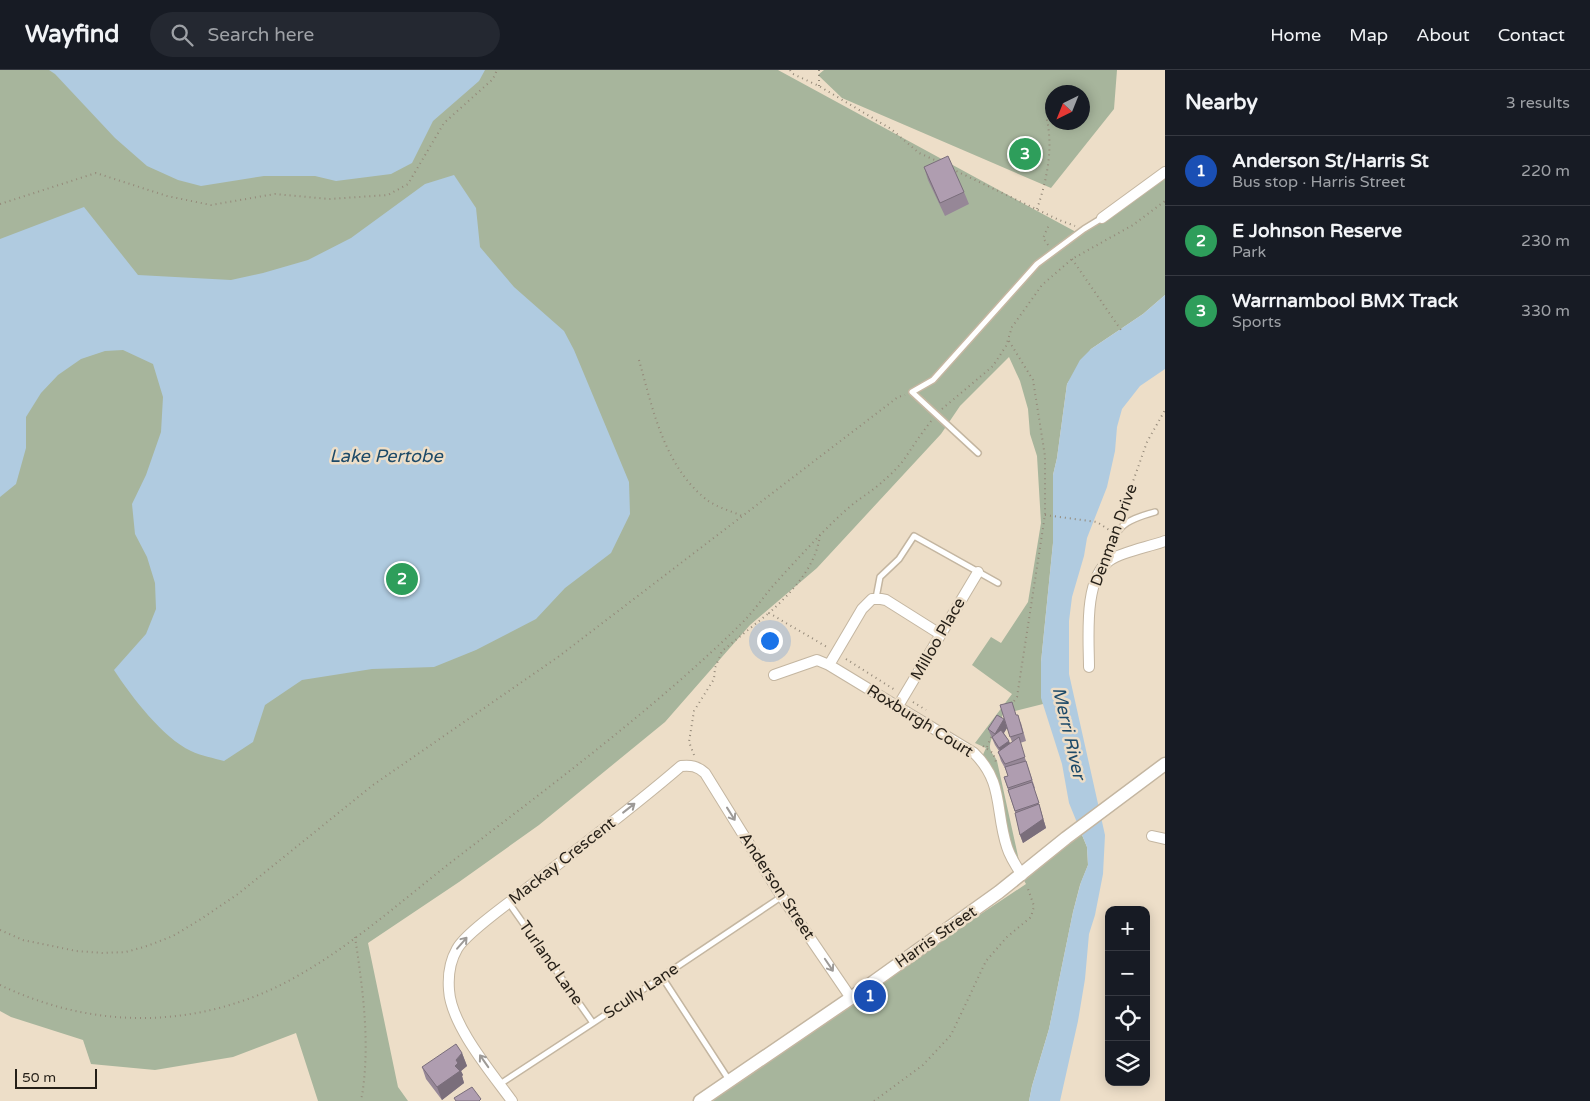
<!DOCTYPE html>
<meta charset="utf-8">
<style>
:root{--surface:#171b24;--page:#242831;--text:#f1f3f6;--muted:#9ea1a6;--line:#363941;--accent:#8c9099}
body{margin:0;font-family:"Varela Round",sans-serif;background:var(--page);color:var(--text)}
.controls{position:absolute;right:15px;bottom:15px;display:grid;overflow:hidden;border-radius:10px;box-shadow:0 2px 12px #0003}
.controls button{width:45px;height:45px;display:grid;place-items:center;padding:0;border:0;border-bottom:1px solid var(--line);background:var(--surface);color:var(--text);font:25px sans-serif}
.compass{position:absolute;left:1045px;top:15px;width:45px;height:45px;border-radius:50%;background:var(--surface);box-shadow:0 2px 12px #0003;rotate:223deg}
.scale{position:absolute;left:15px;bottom:12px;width:82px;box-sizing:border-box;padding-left:5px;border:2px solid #251f17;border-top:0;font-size:14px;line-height:18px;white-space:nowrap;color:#251f17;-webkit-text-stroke:4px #eddec8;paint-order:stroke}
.you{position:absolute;left:769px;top:570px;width:18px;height:18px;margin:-12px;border:4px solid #fff;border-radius:50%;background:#1a73e8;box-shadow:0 0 0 8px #1a73e833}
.badge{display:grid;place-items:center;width:32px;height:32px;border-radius:50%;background:var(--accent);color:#fff;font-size:16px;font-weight:700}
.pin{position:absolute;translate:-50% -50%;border:2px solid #fff;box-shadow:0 1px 5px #0006}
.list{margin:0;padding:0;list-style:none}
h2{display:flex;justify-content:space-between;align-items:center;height:65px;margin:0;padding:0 20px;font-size:21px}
h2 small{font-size:16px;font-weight:400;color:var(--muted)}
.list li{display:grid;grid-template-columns:32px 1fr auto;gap:15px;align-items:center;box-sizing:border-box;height:70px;padding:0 20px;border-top:1px solid var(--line)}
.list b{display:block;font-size:19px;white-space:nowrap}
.list p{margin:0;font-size:16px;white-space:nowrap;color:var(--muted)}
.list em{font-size:16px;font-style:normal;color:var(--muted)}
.icon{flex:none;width:28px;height:28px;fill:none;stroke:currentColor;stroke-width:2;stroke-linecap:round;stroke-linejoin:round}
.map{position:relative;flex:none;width:1165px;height:1031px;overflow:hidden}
header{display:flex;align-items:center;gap:30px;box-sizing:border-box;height:70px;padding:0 25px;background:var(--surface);border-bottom:1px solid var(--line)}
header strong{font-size:24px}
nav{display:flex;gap:28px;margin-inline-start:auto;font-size:18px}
.search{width:350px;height:45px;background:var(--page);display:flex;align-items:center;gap:12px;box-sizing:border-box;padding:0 18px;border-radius:28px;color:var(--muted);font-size:19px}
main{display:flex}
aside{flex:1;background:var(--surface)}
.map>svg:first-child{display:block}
.green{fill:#a7b59c;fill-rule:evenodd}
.water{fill:#b0cbe0}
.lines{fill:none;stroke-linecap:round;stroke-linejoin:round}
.service-casing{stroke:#c4b6a1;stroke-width:8}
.minor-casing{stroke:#c4b6a1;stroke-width:12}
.tertiary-casing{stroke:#c4b6a1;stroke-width:15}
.path{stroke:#948979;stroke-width:2;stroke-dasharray:1 4;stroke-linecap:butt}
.service{stroke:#fff;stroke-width:5}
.minor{stroke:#fff;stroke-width:10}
.tertiary{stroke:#fff;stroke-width:12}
.wall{fill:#968797;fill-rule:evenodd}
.shaded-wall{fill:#7a6e7b}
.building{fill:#af9db0;stroke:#7a6e7b}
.oneway{stroke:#9d9a97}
.labels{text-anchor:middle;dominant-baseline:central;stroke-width:5;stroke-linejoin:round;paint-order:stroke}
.street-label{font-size:16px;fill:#251f17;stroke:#eddec8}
.water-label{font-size:18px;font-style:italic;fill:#1d4a68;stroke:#eddec8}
</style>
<header>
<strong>Wayfind</strong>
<div class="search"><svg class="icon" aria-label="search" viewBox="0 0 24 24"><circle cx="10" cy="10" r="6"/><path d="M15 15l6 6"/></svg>Search here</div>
<nav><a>Home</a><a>Map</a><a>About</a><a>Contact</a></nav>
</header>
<main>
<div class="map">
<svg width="1165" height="1031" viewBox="0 0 1165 1031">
<rect width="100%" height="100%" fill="#eddec8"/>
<!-- green -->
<path class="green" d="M0 0H778L1076 162 1084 159 1165 102V225L1143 244 1091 279 1067 314 1057 388 1053 405V473L1041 592 1043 634 1003 644C1000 654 986 672 991 681 992 684 995 686 997 691L1022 804 1079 758 1087 777 1088 795 1080 815 1073 842 1049 959 1032 1016 1029 1031H714L709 1025 1026 814 1010 786 1002 747 981 689 986 678 975 673 1012 624 972 595 991 567 1001 573 1028 532 1041 453 1037 386 1030 364 1028 339 1020 311 1009 287 960 336 941 364 817 498 750 555 665 652 539 755 459 812 368 873 398 1017 408 1031H318L296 963 233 987 155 1000 91 994 83 970 11 947 0 941Z
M824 0H1117L1114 39 1051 118 842 28 818 5ZM1052 22H1082V52H1052Z"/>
<!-- water -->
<path class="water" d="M49 0H485L479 11 433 51 412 93 391 104 336 111 315 106H264L201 116 178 110 147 96 115 68 55 4Z
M454 105 476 138 480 177 514 217 564 261 574 280 629 412 630 444 611 483 565 518 536 549 476 580 434 597 372 599 302 610 265 635 253 672 224 691C214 688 201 686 191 681 163 668 131 626 114 600L146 564 156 539 155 513 147 487 135 464 132 434 146 405 161 362 163 327 153 294 123 280 105 281 81 289 58 305 41 323 26 347V378L16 414 0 427V169L84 137 138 205 231 210 263 203 308 190 351 168 425 114Z
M1165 225V299L1140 316 1122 339 1117 357 1115 381 1107 417 1087 468 1084 486 1072 527 1069 551V604L1105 765 1103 804 1095 845 1089 864 1085 909 1078 951 1060 1031H1029L1032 1016 1049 959 1073 842 1081 812 1088 795 1087 777 1069 733 1062 694 1041 628V592L1053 473V405L1057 388 1067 314 1080 290 1091 279 1143 244Z"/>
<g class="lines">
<defs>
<path id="service" d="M978 383 912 322 933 310 1037 194 1084 159 1102 148
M1108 490C1115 457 1122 451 1155 442
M876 528 880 507 899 489 914 466 998 513
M509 833 593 953
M662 907 729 1010
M500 1014 593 953 781 827"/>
<path id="minor" d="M1102 148 1165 102
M829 595 862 539 872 529H881L886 530 940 564
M1089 597C1089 569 1083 508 1110 490 1124 481 1149 477 1165 471
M774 605 817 590 829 595 974 683C1004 712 995 741 1007 777 1010 787 1016 796 1022 805
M898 636 978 502
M1152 766 1165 769
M512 1031C491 1002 451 955 449 920 448 907 450 891 457 879 465 864 505 836 520 824 573 782 629 741 681 696 691 695 697 696 705 703L780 824 851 928"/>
<path id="tertiary" d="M700 1031 851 928 999 822 1066 768 1165 694"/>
</defs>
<!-- service casing -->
<use href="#service" class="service-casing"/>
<!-- minor casing -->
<use href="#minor" class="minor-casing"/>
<!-- tertiary casing -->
<use href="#tertiary" class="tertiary-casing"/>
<!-- path -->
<path class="path" d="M790 0 793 4 819 16 891 59 919 83 937 91
M819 16V0
M952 99 1059 150 1075 156
M0 134 96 103 167 126 211 135 275 124 329 129 388 125 408 114 444 53 493 9 497 0
M1037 139C1047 110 1054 76 1046 46
M1048 175 1043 168 1049 155
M1072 189 1121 260
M1009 271 1033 310 1045 386V445L1017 627 1012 634
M639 290C653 340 664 396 707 430 716 437 731 441 742 446
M942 339 993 296 1006 276 1012 257 1042 215 1072 189 1133 155 1165 131
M1045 445 1097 452 1109 460
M1120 448 1147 372 1165 340
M820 465C816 497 791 523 769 543L827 577
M846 589 895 620
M913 632 926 640
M983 676 993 683 997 695
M987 677 992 665
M694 685 689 672 694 641 714 609 715 598 722 581 769 543
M0 860 23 870 76 881 103 883 126 882 147 876 173 866 201 849 238 824 373 715 558 587 898 327 905 325
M355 867C363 920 371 978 361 1031
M0 915C80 953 165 959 248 929 321 903 389 841 450 793 550 716 652 641 742 553 753 542 762 529 772 517 787 500 803 483 819 466 830 455 841 444 853 434 862 427 872 421 881 413 889 406 899 397 905 388 914 375 922 362 932 350
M874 1031 923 995 951 965 986 891 1007 867 1031 847 1034 836 1027 816"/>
<!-- service -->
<use href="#service" class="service"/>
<!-- minor -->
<use href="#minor" class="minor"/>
<!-- tertiary -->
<use href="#tertiary" class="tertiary"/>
</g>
<!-- wall -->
<path class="wall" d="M924 97 964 122 969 134 945 146 928 110Z
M1016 645 1021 653 1026 671 1020 673 1035 718 1034 719 1046 758 1023 773 1020 765 1015 742 1004 707 1008 706 1006 700 1001 691 998 682 999 681 995 675 988 659 1004 649ZM1007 658 1012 672 1010 673 1004 663Z
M462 983 467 996 461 1001 463 1005 462 1006 464 1013 442 1030 426 1009 422 997Z"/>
<!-- shaded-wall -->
<path class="shaded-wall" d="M1004 649 1007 658 998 672 995 664Z
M1009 671 1012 679 1002 686 999 678Z
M1039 734 1046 758 1023 773 1020 765Z
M462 983 467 996 461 1001 463 1005 462 1006 464 1013 442 1030 437 1017 455 996 456 990Z"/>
<!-- building -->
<path class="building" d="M948 86 964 122 940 133 924 97Z
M1012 632 1016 645H1018L1023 663 1010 667 1000 635Z
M997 645 1004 649 995 664 988 659Z
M1001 660 1009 671 999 678 992 667Z
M1019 667 1025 687 1005 694 998 682Z
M1026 691 1032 710 1008 718 1004 707 1008 706 1005 697Z
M1032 712 1039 733 1015 741 1008 720Z
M1039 734 1043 749 1020 765 1015 743Z
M456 974 462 983 456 990 458 993 455 996 460 1001 437 1017 422 997Z
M472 1017 481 1029 479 1031H456L454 1028Z"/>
<!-- one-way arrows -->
<defs><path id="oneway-shaft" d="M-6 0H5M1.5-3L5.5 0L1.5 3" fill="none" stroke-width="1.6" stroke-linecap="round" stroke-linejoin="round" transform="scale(1.25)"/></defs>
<g class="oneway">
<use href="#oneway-shaft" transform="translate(629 738) rotate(-38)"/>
<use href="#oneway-shaft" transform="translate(731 744) rotate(58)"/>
<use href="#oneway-shaft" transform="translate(462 873) rotate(-49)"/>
<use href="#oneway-shaft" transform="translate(829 895) rotate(56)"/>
<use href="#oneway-shaft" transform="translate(484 991) rotate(-125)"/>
</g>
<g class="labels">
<!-- street labels -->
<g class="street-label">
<text transform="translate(1114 465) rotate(-70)">Denman Drive</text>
<text transform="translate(938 569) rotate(-60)">Milloo Place</text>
<text transform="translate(920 651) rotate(32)">Roxburgh Court</text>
<text transform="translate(562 791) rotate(-38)">Mackay Crescent</text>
<text transform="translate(777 816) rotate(57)">Anderson Street</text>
<text transform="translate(936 867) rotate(-35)">Harris Street</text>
<text transform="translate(551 893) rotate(55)">Turland Lane</text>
<text transform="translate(641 921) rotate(-34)">Scully Lane</text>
</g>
<!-- water labels -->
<g class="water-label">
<text x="386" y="386">Lake Pertobe</text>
<text transform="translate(1069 663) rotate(77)">Merri River</text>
</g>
</g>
</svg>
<div class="controls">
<button>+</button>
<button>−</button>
<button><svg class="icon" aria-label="locate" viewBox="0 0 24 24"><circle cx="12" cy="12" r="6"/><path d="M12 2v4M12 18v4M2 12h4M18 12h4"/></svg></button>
<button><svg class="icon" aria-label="layers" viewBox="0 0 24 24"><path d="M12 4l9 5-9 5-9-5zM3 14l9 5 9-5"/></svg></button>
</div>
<svg class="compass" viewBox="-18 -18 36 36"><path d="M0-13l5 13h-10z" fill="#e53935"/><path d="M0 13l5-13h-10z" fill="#9ea1a6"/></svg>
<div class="scale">50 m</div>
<div class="you"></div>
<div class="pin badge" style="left:870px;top:926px;background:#1a4fb4">1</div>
<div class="pin badge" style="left:402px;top:509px;background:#2e9e5b">2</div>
<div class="pin badge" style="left:1025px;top:84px;background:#2e9e5b">3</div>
</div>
<aside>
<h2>Nearby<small>3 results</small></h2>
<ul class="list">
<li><span class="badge" style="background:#1a4fb4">1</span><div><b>Anderson St/Harris St</b><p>Bus stop · Harris Street</p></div><em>220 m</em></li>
<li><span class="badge" style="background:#2e9e5b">2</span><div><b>E Johnson Reserve</b><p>Park</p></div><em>230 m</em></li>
<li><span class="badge" style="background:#2e9e5b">3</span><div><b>Warrnambool BMX Track</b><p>Sports</p></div><em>330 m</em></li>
</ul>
</aside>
</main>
